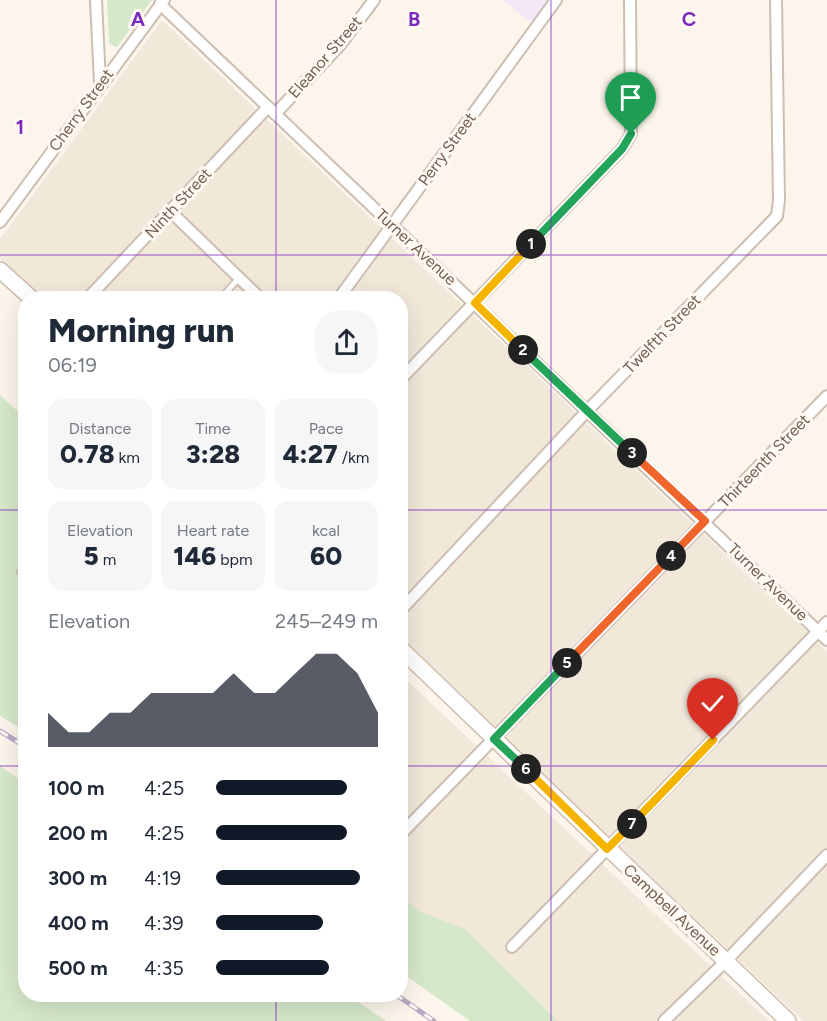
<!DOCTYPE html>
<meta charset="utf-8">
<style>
body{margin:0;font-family:Figtree,sans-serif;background:#f6f6f7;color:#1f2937;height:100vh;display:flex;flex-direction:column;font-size:22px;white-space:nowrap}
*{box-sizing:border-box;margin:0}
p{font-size:20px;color:#747a83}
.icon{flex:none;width:33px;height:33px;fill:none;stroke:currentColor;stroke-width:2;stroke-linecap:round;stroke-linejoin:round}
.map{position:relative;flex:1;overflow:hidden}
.details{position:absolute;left:18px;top:291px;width:390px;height:711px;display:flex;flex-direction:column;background:#fff;border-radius:24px;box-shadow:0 6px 24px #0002}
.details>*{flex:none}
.pin{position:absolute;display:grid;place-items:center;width:51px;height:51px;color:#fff;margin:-62px -26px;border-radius:50% 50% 50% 0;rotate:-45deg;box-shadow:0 0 6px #0007}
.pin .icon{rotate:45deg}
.km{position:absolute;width:30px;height:30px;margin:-15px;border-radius:50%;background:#222;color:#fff;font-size:16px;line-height:30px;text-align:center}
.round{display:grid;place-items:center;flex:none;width:63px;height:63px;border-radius:24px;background:#f6f6f7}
.head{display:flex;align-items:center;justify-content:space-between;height:102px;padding:0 30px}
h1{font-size:33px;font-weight:800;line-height:45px}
.stats{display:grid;grid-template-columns:repeat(3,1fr);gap:9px;height:102px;padding:6px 30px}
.stats div{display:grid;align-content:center;border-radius:15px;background:#f6f6f7;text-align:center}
.stats b{font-size:26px;font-weight:800}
.stats small{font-size:16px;font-weight:400}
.stats p{font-size:16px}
.chart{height:168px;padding:12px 30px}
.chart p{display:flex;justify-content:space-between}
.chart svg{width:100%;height:108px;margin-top:6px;fill:#111827;opacity:.7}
ul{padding:0 30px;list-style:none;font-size:20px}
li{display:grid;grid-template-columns:96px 72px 1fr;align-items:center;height:45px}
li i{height:15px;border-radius:8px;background:#111827}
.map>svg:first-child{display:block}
.residential{fill:#f2e8da}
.education{fill:#f2e8f8}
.green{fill:#d6e8ca}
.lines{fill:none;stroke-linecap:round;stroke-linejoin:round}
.lane-casing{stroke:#cdbeb2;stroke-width:8}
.street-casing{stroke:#cdbeb2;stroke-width:14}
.secondary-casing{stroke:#cfbeaf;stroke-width:18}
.lane{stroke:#fff;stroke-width:5}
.street{stroke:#fff;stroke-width:10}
.secondary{stroke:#fff;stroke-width:15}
.rail-casing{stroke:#b9a9c5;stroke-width:5}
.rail{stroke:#fef9f2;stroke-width:3;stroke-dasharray:9;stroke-linecap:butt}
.split-1-casing{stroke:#fff;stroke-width:12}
.split-2-casing{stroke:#fff;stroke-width:12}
.split-3-casing{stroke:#fff;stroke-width:12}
.split-4-casing{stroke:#fff;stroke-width:12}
.split-5-casing{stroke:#fff;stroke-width:12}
.split-6-casing{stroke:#fff;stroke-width:12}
.split-7-casing{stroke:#fff;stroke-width:12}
.split-8-casing{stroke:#fff;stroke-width:12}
.split-1{stroke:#22a559;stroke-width:8}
.split-2{stroke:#f5b400;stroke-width:8}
.split-3{stroke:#22a559;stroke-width:8}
.split-4{stroke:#f0652b;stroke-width:8}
.split-5{stroke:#f0652b;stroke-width:8}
.split-6{stroke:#22a559;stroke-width:8}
.split-7{stroke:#f5b400;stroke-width:8}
.split-8{stroke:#f5b400;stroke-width:8}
.grid{fill:none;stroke:#7b2cbf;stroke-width:1.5;stroke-opacity:0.55}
.labels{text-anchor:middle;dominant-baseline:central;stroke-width:6;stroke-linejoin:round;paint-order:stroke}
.street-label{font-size:16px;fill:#745e50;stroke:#fef9f2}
.grid-label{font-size:20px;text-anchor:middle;font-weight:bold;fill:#7b2cbf;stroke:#fef9f2;stroke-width:6;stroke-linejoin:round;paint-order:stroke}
</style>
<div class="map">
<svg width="827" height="1021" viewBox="0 0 827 1021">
<rect width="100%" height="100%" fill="#fbf5eb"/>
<!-- residential -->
<g class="residential">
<path d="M162 20 827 651V1021H803L401 639 400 298H42L0 259V239Z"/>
<path d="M400 674 769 1021H558L465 929 421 912 401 897Z"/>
</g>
<!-- education -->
<path class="education" d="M502 0H549L532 23Z"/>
<!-- green -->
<g class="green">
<path d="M107 0H152L117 47 109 44Z"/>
<path d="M0 395 25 418V731L0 716Z"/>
<path d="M0 766 25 783 26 994 348 995 386 1021H0Z"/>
<path d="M401 897 421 912 465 929 558 1021H470L401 972Z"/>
</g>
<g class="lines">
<!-- lane casing -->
<g class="lane-casing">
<g id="lane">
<path d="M221 298 239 278"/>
<path d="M20 572 26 567"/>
</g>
</g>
<!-- street casing -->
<g class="street-casing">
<g id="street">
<path d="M96 0 100 83"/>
<path d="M160 4 827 640"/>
<path d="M275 114 340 45 374 0"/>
<path d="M170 211 260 298"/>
<path d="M0 222 164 0"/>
<path d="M88 298 268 107"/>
<path d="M339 298 556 0"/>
<path d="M400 380 622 149 631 134 630 0"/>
<path d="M400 611 587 411 777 216 779 200 776 0"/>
<path d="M400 835 827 396"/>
<path d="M512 947 827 622"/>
<path d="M664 1021 726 961 827 855"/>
</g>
</g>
<!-- secondary casing -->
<g class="secondary-casing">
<g id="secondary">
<path d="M0 270 31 298"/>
<path d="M400 648 788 1021"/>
</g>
</g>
<!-- lane -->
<use href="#lane" class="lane"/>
<!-- street -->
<use href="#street" class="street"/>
<!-- secondary -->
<use href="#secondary" class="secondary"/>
<!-- rail casing -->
<g class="rail-casing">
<g id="rail">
<path d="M0 731 26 747"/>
<path d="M395 994 434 1021"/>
</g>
</g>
<!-- rail -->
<use href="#rail" class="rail"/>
</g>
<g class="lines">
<!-- split-1 casing -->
<g class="split-1-casing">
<path id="split-1" d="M531 244 622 149 631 134"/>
</g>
<!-- split-2 casing -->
<g class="split-2-casing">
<path id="split-2" d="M523 350 475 303 531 244"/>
</g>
<!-- split-3 casing -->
<g class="split-3-casing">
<path id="split-3" d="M523 350 632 453"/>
</g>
<!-- split-4 casing -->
<g class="split-4-casing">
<path id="split-4" d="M632 453 705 521 671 556"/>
</g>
<!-- split-5 casing -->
<g class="split-5-casing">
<path id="split-5" d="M567 663 671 556"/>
</g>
<!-- split-6 casing -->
<g class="split-6-casing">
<path id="split-6" d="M526 769 494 739 567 663"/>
</g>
<!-- split-7 casing -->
<g class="split-7-casing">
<path id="split-7" d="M526 769 607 849 632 824"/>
</g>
<!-- split-8 casing -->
<g class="split-8-casing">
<path id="split-8" d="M632 824 713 740"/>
</g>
<!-- split-1 -->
<use href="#split-1" class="split-1"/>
<!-- split-2 -->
<use href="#split-2" class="split-2"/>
<!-- split-3 -->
<use href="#split-3" class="split-3"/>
<!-- split-4 -->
<use href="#split-4" class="split-4"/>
<!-- split-5 -->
<use href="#split-5" class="split-5"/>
<!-- split-6 -->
<use href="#split-6" class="split-6"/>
<!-- split-7 -->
<use href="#split-7" class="split-7"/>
<!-- split-8 -->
<use href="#split-8" class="split-8"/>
</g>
<!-- grid -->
<path class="grid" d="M276 0V298M551 0V1021M0 255H827M0 510H26M400 510H827M0 766H26M400 766H827M276 994V1021"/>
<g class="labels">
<!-- street labels -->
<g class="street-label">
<text transform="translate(325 57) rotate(-49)">Eleanor Street</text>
<text transform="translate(81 110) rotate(-54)">Cherry Street</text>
<text transform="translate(447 149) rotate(-54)">Perry Street</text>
<text transform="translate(178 203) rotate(-47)">Ninth Street</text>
<text transform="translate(416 247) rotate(43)">Turner Avenue</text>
<text transform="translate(662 334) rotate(-46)">Twelfth Street</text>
<text transform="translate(764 461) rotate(-46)">Thirteenth Street</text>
<text transform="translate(768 582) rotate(44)">Turner Avenue</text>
<text transform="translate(672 910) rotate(43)">Campbell Avenue</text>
</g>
</g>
<g class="grid-label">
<text x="138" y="26">A</text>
<text x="414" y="26">B</text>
<text x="689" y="26">C</text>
<text x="20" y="134">1</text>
</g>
</svg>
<div class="pin" style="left:631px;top:134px;background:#1e9e55"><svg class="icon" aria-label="arrive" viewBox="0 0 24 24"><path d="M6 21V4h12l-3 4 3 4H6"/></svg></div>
<div class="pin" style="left:713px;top:740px;background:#d93025"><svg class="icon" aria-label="check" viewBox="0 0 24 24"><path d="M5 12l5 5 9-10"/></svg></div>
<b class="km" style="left:531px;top:244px">1</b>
<b class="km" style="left:523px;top:350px">2</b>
<b class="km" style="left:632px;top:453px">3</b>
<b class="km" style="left:671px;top:556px">4</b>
<b class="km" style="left:567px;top:663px">5</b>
<b class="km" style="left:526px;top:769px">6</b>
<b class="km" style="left:632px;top:824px">7</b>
<section class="details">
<div class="head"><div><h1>Morning run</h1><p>06:19</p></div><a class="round"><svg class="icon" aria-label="share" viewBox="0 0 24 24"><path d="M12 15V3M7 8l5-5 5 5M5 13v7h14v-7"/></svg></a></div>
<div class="stats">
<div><p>Distance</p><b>0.78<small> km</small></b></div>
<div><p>Time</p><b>3:28</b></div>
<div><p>Pace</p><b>4:27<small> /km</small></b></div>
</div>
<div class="stats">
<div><p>Elevation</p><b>5<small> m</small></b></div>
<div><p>Heart rate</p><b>146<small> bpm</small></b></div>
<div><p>kcal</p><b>60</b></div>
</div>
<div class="chart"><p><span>Elevation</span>245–249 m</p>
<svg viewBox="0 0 160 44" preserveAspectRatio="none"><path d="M0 44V30L10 38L20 38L30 30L40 30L50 22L60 22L70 22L80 22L90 14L100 22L110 22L120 14L130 6L140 6L150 14L160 30V44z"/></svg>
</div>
<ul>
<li><b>100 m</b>4:25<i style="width:81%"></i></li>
<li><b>200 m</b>4:25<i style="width:81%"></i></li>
<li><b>300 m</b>4:19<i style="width:89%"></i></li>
<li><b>400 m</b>4:39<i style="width:66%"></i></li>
<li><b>500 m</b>4:35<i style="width:70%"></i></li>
</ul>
</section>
</div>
